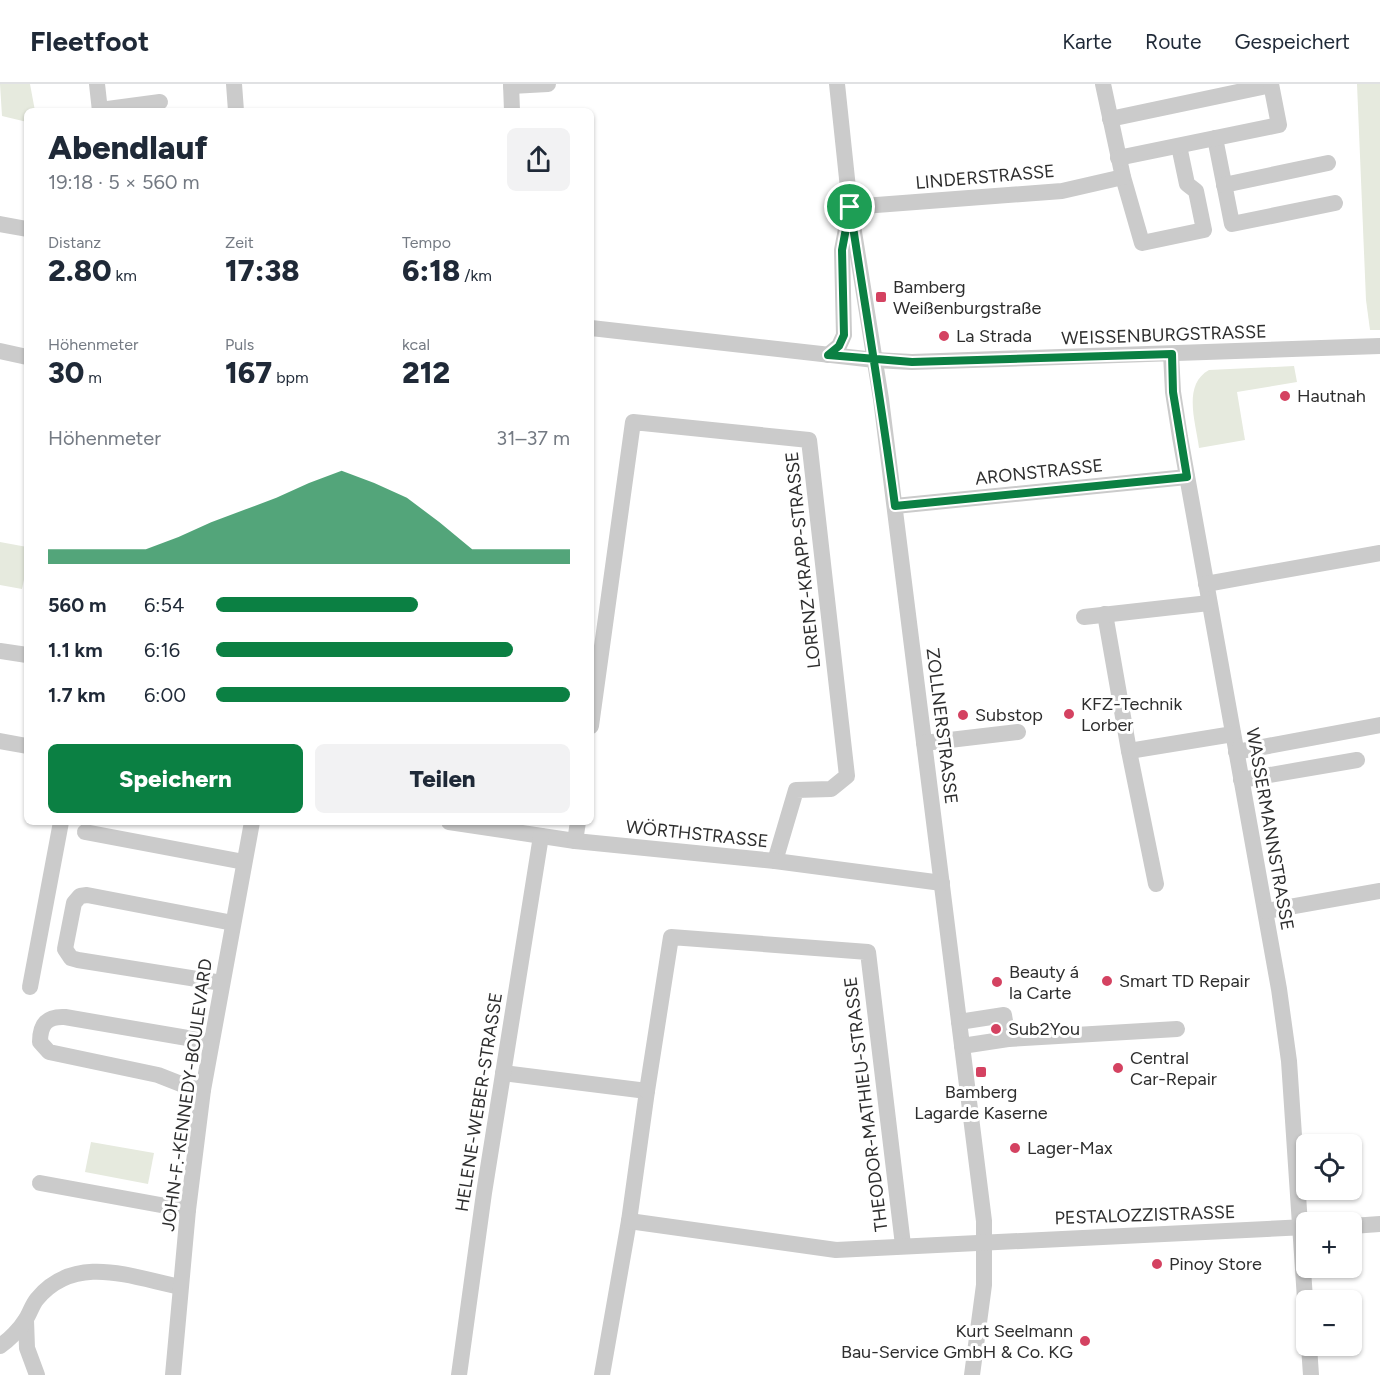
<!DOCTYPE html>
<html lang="de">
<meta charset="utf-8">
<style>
body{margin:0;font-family:Figtree,sans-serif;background:#f2f2f3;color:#1f2937;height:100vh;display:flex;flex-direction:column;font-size:22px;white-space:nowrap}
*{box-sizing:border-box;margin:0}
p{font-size:20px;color:#747a83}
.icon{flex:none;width:33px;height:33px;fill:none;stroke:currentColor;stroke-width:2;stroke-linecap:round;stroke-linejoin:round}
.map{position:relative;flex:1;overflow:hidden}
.side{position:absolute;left:24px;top:24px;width:570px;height:717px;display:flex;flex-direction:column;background:#fff;border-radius:9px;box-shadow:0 2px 4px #0004}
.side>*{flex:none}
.controls{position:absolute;left:1296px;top:1050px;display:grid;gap:12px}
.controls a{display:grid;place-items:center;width:66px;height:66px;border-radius:9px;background:#fff;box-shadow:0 2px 4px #0004;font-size:30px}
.pin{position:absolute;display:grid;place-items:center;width:51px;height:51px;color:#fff;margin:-26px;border:3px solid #fff;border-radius:50%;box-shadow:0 2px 6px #0007}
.round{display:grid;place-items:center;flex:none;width:63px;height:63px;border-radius:9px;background:#f2f2f3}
.head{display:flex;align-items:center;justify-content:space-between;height:102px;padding:0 24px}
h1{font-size:33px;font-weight:800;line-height:45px}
.figures{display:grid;grid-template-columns:repeat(3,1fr);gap:9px;height:102px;padding:6px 24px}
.figures div{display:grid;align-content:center}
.figures b{font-size:30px;font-weight:800}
.figures small{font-size:16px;font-weight:400}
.figures p{font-size:16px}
.chart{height:168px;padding:12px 24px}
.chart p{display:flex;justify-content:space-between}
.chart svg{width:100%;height:108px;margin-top:6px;fill:#0b8043;opacity:.7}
.action{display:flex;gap:12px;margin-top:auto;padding:12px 24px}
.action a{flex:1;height:69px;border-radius:9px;background:#0b8043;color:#fff;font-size:24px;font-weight:800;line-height:69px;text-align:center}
.action a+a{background:#f2f2f3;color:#1f2937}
ul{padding:0 24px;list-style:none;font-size:20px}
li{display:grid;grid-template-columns:96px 72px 1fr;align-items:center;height:45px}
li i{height:15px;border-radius:8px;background:#0b8043}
header{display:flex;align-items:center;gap:36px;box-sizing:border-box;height:84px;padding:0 30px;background:#fff;border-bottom:2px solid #e0e1e3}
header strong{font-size:28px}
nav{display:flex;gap:33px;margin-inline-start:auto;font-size:21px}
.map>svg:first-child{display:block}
.green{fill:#e6eade}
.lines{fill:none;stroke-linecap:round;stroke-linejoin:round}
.minor{stroke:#cbcbcb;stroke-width:16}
.route-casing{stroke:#fff;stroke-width:12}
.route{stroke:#0b8043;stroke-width:8}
.poi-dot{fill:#d44261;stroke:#fff;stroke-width:2}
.labels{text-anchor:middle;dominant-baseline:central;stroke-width:6;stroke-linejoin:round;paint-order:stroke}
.street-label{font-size:18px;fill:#2e2e2e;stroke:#fff}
.poi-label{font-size:18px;fill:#2e2e2e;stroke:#fff;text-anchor:start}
</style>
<header>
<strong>Fleetfoot</strong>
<nav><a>Karte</a><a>Route</a><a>Gespeichert</a></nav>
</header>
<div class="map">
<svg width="1380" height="1291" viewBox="0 0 1380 1291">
<rect width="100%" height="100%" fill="#fff"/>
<!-- green -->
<g class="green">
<path d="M0 0H30L35 27H27V38L2 32Z"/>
<path d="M1357 0H1380V246H1370L1366 216Z"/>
<path d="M1294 282 1297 298 1237 308 1245 356 1199 364C1196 339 1182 301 1209 286Z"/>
<path d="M0 458 27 463V481L22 505 0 501Z"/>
<path d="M91 1058 154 1069 148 1100 85 1088Z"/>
</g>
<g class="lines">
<!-- minor -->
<g class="minor">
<path d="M97 0 100 27"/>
<path d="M234 0 236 27"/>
<path d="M511 0 512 27"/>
<path d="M837 0 850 123 881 315 984 1137V1201L972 1291"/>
<path d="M1103 0 1123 93 1142 159 1204 146 1196 107 1187 100 1179 62"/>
<path d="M511 2 548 0"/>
<path d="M100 26 160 18"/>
<path d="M1110 35 1271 1"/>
<path d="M1215 54 1232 140 1335 119"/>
<path d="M1118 74 1279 41 1271 0"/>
<path d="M1224 101 1328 79"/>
<path d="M850 123 1062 107 1123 93"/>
<path d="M0 140 27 145"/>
<path d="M591 244 875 276 912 278 1380 262"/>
<path d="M0 267 27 273"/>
<path d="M1171 270 1173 308 1180 353 1279 905 1289 977 1306 1230"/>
<path d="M828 271 839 262 844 251 842 166 848 135"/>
<path d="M895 422 1187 393"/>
<path d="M1206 500 1380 469"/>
<path d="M1105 530 1129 667 1156 800"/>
<path d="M1084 533 1209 519"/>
<path d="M0 567 27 571"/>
<path d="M591 642 633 338 809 356 847 692 831 705 796 706 775 777"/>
<path d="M0 657 27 662"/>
<path d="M924 659 1018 648"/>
<path d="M1129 667 1233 650"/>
<path d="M1236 668 1380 641"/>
<path d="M1241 696 1357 676"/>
<path d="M449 738 575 757 775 777 942 799"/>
<path d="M85 748 244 778"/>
<path d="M575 757 578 738"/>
<path d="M1266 827 1380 807"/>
<path d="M222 899 78 876 71 874 65 865 74 819 80 812 87 811 233 839"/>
<path d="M30 903 61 738"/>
<path d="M959 938 1004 931 1008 955 962 962"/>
<path d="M1008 955 1177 945"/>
<path d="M503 989 647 1007 629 1137 602 1291"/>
<path d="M203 1006 186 1002 158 991 49 968 40 958C40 940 47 932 65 933L211 958"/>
<path d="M647 1007 671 853 868 868 903 1161"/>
<path d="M40 1099 188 1126"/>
<path d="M629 1137 836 1166 1306 1143"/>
<path d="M1352 1142 1380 1140"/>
<path d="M26 1236 27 1264 37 1291"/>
<path d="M0 1262C9 1256 20 1245 26 1235 30 1229 32 1221 37 1215 75 1169 131 1193 180 1203"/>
<path d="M1309 1262 1311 1291"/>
<path d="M173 1291 188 1126 203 1006 252 738"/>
<path d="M459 1291 484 1109 541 752"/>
</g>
</g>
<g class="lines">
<!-- route casing -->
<g class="route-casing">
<path id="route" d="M850 123C865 223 882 322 895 422L1187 393 1173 308 1172 270 912 278 828 271 839 262 844 251 842 166 850 123"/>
</g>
<!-- route -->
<use href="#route" class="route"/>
</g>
<!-- markers -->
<g class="poi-dot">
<rect x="875" y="207" width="12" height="12" rx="3"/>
<circle cx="944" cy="252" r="6"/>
<circle cx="1285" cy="312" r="6"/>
<circle cx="1069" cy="630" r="6"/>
<circle cx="963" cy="631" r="6"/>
<circle cx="1107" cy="897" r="6"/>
<circle cx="997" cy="898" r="6"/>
<circle cx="996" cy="945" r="6"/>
<circle cx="1118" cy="984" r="6"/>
<rect x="975" y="982" width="12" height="12" rx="3"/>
<circle cx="1015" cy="1064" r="6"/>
<circle cx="1157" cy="1180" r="6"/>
<circle cx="1085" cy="1257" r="6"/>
</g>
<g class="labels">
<!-- street labels -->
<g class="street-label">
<text transform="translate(985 93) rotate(-5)">LINDERSTRASSE</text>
<text transform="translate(1164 251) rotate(-2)">WEISSENBURGSTRASSE</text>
<text transform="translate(1039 388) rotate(-6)">ARONSTRASSE</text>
<text transform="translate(803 476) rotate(-96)">LORENZ-KRAPP-STRASSE</text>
<text transform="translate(942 642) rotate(83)">ZOLLNERSTRASSE</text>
<text transform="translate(1270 745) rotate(80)">WASSERMANNSTRASSE</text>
<text transform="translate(697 750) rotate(6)">WÖRTHSTRASSE</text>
<text transform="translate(187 1011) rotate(-82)">JOHN-F.-KENNEDY-BOULEVARD</text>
<text transform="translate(479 1018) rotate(-81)">HELENE-WEBER-STRASSE</text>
<text transform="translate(866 1020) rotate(-97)">THEODOR-MATHIEU-STRASSE</text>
<text transform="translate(1145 1131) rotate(-2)">PESTALOZZISTRASSE</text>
</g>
<!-- poi labels -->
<g class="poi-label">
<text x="893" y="203">Bamberg<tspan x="893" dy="21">Weißenburgstraße</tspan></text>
<text x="956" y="252">La Strada</text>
<text x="1297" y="312">Hautnah</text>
<text x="1081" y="620">KFZ-Technik<tspan x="1081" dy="21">Lorber</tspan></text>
<text x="975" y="631">Substop</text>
<text x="1009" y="888">Beauty á<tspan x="1009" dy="21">la Carte</tspan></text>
<text x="1119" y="897">Smart TD Repair</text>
<text x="1008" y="945">Sub2You</text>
<text x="1130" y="974">Central<tspan x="1130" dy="21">Car-Repair</tspan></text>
<text x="981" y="1008" text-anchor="middle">Bamberg<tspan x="981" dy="21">Lagarde Kaserne</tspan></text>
<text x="1027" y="1064">Lager-Max</text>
<text x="1169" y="1180">Pinoy Store</text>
<text x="1073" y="1247" text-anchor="end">Kurt Seelmann<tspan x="1073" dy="21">Bau-Service GmbH &amp; Co. KG</tspan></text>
</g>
</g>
</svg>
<div class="controls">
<a><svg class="icon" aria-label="locate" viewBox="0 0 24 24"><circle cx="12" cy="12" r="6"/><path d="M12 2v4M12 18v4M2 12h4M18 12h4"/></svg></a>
<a>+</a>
<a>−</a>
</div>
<div class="pin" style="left:850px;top:123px;background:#1e9e55"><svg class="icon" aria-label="arrive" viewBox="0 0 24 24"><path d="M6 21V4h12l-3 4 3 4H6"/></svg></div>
<section class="side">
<div class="head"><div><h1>Abendlauf</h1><p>19:18 · 5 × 560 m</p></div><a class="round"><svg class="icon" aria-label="share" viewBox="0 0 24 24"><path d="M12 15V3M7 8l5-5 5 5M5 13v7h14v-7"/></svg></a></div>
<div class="figures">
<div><p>Distanz</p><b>2.80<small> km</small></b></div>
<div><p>Zeit</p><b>17:38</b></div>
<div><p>Tempo</p><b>6:18<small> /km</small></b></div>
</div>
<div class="figures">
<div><p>Höhenmeter</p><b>30<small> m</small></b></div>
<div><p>Puls</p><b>167<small> bpm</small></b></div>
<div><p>kcal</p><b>212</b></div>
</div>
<div class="chart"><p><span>Höhenmeter</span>31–37 m</p>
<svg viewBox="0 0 160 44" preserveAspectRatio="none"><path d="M0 44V38L10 38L20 38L30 38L40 33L50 27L60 22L70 17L80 11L90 6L100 11L110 17L120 27L130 38L140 38L150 38L160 38V44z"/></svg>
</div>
<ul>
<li><b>560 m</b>6:54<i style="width:57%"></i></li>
<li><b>1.1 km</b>6:16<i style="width:84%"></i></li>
<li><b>1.7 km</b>6:00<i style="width:100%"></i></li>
</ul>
<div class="action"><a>Speichern</a><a>Teilen</a></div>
</section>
</div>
